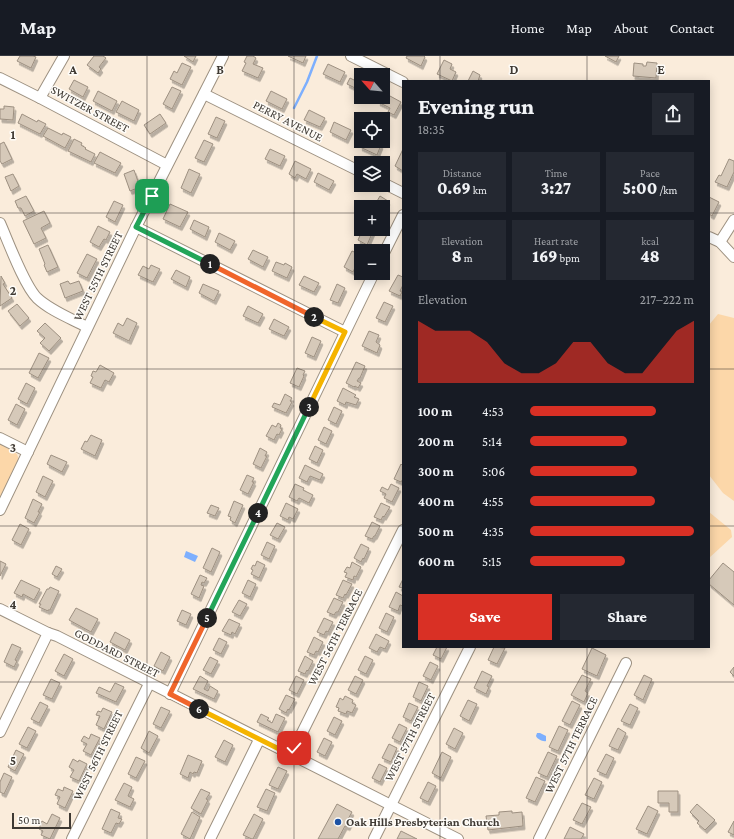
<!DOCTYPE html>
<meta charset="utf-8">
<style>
body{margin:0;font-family:"Crimson Pro",serif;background:#242831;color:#f1f3f6;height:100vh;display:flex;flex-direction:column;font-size:15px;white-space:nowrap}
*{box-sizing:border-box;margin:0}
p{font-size:13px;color:#9ea1a6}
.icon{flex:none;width:22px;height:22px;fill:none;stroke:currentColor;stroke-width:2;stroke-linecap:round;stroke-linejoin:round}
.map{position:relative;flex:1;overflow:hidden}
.side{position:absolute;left:402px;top:24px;width:308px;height:568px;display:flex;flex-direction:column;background:#171b24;border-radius:0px;box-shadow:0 2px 10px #0003}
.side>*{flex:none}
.needle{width:26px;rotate:297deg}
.tools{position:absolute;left:354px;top:12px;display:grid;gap:8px}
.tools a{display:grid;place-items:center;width:36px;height:36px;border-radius:0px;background:#171b24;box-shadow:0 2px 10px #0003;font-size:20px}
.scale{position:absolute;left:12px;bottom:10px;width:59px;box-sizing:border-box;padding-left:4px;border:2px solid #3e3933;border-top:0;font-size:11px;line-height:14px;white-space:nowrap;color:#3e3933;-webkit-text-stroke:3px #fefcf8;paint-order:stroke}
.pin{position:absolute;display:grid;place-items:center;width:34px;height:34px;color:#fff;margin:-17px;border-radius:8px;box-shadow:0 2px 6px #0006}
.km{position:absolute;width:20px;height:20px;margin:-10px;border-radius:50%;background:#222;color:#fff;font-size:11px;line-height:20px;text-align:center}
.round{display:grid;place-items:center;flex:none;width:42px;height:42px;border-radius:0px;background:#242831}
.overview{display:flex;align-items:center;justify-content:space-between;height:68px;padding:0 16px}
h1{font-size:22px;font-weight:800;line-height:30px}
.stats{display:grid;grid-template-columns:repeat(3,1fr);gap:6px;height:68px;padding:4px 16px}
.stats div{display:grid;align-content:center;border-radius:0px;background:#242831;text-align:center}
.stats b{font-size:17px;font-weight:800}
.stats small{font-size:11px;font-weight:400}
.stats p{font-size:11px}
.chart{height:112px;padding:8px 16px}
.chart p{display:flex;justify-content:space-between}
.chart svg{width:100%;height:72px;margin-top:4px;fill:#d93025;opacity:.7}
.action{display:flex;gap:8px;margin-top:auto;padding:8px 16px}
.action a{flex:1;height:46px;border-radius:0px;background:#d93025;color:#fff;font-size:16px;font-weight:800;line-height:46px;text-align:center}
.action a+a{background:#242831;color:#f1f3f6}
ul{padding:0 16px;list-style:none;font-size:13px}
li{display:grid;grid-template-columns:64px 48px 1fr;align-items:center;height:30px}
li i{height:10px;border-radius:5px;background:#d93025}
header{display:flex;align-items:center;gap:24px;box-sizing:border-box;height:56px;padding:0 20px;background:#171b24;border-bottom:1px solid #363941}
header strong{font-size:19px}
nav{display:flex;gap:22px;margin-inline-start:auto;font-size:14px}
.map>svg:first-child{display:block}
.green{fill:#fcd7a9}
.water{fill:#7daffe}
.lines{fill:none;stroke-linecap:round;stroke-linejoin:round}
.stream{stroke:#7daffe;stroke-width:2.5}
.building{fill:#d6c9b9;stroke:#9d9081;filter:url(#shadow)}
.minor-casing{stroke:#9d9181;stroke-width:12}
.minor{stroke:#fff;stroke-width:10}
.split-1-casing{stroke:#fff;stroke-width:8}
.split-2-casing{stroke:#fff;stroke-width:8}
.split-3-casing{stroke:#fff;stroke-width:8}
.split-4-casing{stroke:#fff;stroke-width:8}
.split-5-casing{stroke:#fff;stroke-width:8}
.split-6-casing{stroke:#fff;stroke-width:8}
.split-7-casing{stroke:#fff;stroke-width:8}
.split-1{stroke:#22a559;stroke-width:5}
.split-2{stroke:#f0652b;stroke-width:5}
.split-3{stroke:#f5b400;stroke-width:5}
.split-4{stroke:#22a559;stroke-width:5}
.split-5{stroke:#22a559;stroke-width:5}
.split-6{stroke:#f0652b;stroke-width:5}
.split-7{stroke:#f5b400;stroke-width:5}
.grid{fill:none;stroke:#3e3933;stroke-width:1;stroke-opacity:0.55}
.poi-dot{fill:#1d52a4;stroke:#fefcf8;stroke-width:1.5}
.labels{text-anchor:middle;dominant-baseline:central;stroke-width:3;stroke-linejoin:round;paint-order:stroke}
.street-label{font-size:12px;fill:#3e3933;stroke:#fefcf8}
.poi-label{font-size:12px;font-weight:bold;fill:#3e3933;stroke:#fefcf8;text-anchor:start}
.grid-label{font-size:13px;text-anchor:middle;font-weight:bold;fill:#3e3933;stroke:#fefcf8;stroke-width:3;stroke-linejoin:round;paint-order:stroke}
</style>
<header>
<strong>Map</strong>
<nav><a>Home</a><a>Map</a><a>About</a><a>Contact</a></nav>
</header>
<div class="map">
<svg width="734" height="783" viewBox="0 0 734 783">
<defs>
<filter id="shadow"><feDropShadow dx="2" dy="3.5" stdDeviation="0" flood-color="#0004"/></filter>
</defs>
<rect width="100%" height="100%" fill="#faecdb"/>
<!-- green -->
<g class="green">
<path d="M718 258 734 262V445L723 437 709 419V269Z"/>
<path d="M0 388 17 398 19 404 0 443Z"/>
<path d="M709 456 731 474 732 481 709 502Z"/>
</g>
<!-- water -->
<g class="water">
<path d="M186 495 198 500 195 506 184 501Z"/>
<path d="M537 677H540L546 680V685C543 686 537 683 536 680Z"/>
</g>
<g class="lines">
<!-- stream -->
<path class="stream" d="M294 52 307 26 317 0"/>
</g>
<!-- building -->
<g class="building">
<path d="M20 0H33L36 1 31 12 17 5Z"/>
<path d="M94 0H103L106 2 99 11 101 13 98 17 87 9Z"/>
<path d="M184 0H196L193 6Z"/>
<path d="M247 0H253L256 2 253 8 263 12 258 22 242 15 246 7 244 6Z"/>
<path d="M288 0H306L303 7Z"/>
<path d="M407 0H424L425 1 421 10 406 2Z"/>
<path d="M605 0H619L616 6Z"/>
<path d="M444 4 452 8 450 13 456 16 452 25 437 18Z"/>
<path d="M647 6 657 7 656 22 633 20 634 7 643 8V10H646Z"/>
<path d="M182 7 191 11 182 29 170 23 174 15 177 17Z"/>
<path d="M328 8 345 16 340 26 323 18Z"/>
<path d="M473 15 480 19 478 25H468Z"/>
<path d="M350 22 356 25 357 23 361 25V35L347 28Z"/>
<path d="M74 24 88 31 83 41 69 33Z"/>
<path d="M172 31 181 35 172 53 163 48Z"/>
<path d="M98 35 117 45 112 55 93 45Z"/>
<path d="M271 35 287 43 282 53 266 45Z"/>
<path d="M390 40 401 46 394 59 388 56 390 52 378 46 380 41H383L388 43Z"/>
<path d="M122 45 139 54 134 65 116 56Z"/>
<path d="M4 50 14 51 13 64 0 63V53H4Z"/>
<path d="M309 54 325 62 320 71 304 64Z"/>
<path d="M22 58 37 66 38 64 46 68 40 78 18 67Z"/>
<path d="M160 58 166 67 150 78 144 69Z"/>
<path d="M216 61 225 65 217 82 208 78Z"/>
<path d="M334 66 351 74 346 84 330 76Z"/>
<path d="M48 72 62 79 63 77 71 81 65 92 43 80Z"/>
<path d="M74 83 82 87 81 89 86 92 85 93 95 98 91 106 68 95Z"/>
<path d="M204 84 213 88 204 106 195 102Z"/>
<path d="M363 85H372L381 89 377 99 360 91Z"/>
<path d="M4 86 12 103 2 108 0 105V88Z"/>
<path d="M270 93 285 100 280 110 265 103Z"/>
<path d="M403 93V115L395 110Z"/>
<path d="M100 96 121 107 115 117 94 107Z"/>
<path d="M729 103 734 105V116L727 131 715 126 719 119 721 120Z"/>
<path d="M295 105 311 113 306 123 297 118 295 122 289 118Z"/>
<path d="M189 113 200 118 191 137 181 132Z"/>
<path d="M134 114 140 131 130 135 124 118Z"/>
<path d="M318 117 334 125 329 134 314 126Z"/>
<path d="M13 118 19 130 11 135 5 121Z"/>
<path d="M26 140 34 155 25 160 21 152H18L15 145Z"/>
<path d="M380 140 388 145 383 155V151H369L372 145 376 147Z"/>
<path d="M709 141 719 146 712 160 709 158Z"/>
<path d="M114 145 123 149 115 166 106 161Z"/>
<path d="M170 148 188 156 180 171 163 163Z"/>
<path d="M44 155 50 167 41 172 46 182 34 188 23 165Z"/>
<path d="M194 164 209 171 205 181 190 173Z"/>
<path d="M98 170 110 176 106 184 104 183 99 191 90 186Z"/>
<path d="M363 173H374L367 189 358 184Z"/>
<path d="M219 177 235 185 230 194 215 186Z"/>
<path d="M48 189 58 211 47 216 44 209 45 208 39 193Z"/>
<path d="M253 194 268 201 263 211 248 203Z"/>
<path d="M352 195 361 199 353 216 344 211Z"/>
<path d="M87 198 97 203 87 222 77 217Z"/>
<path d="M276 206 284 209 285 207 292 211 287 222 272 215Z"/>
<path d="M151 209 160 213 153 226 138 219 143 210 149 213Z"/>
<path d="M176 214 190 221 186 231 171 223Z"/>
<path d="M398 219 403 221V229L400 235 402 236 400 240 389 235Z"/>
<path d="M1 220 5 227 3 228 12 242 0 250Z"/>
<path d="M304 220 319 227 314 236 299 229Z"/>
<path d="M68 225 70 228 79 225 83 235 65 242 60 228Z"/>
<path d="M203 228 219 235 214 245 199 237Z"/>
<path d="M337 228 345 232 338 247 330 244Z"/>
<path d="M384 246 393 250 385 266 376 262Z"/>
<path d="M17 248 29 262 20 270 8 255Z"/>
<path d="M248 250 263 258 258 267 243 260Z"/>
<path d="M127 262 137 267 129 285 113 277 118 267 123 270Z"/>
<path d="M274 263 289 271 284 280 269 273Z"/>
<path d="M45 267 61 282 49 295 40 287 45 282 37 275Z"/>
<path d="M369 275 379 279 376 286 380 289 377 297 362 290Z"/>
<path d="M312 281 321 285 314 301 305 297Z"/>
<path d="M39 297 49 302 38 322 29 317Z"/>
<path d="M356 306 365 310 360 322H359L357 325 361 327 358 332 355 330 354 331 346 327Z"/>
<path d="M100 309 114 317 109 326 105 324 101 332 90 327 93 321 91 320 93 315 96 316Z"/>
<path d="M297 312 305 315 303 319 304 320 299 331 290 327Z"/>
<path d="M26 327 35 332 27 348 18 343Z"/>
<path d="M343 332 356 339 354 341 359 343 356 349 346 346 345 349 337 345Z"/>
<path d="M285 338 292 342 290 345 292 346 286 357 272 351 274 347 280 349Z"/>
<path d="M16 348 25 353 17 369 8 364Z"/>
<path d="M334 351 342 355 336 368 328 364Z"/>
<path d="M278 367 281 369 280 372 282 373 279 379 277 378 274 384 266 380 272 369 276 371Z"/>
<path d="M324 371 332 375 326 388 318 384Z"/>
<path d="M91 379 102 384 95 400 81 393 85 385 87 386Z"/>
<path d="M315 390 323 394 317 407 309 403Z"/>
<path d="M260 392 267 396 265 400H267L261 412 253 408Z"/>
<path d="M51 399 67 406 62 416 47 408Z"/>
<path d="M401 408 403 410V423L401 426 394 423Z"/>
<path d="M305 409 323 418 320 424 310 420 307 426 299 422Z"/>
<path d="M247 419 254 422 252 426H254L248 438 240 434Z"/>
<path d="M43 420 53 425 45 441 36 436Z"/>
<path d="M295 428 304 432 303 434 313 439 309 447 299 442 297 445 289 441Z"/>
<path d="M391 428 399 432 392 446 384 442 386 438 380 435 382 431 388 434Z"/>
<path d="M33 443 42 448 38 456H40L34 467 25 462Z"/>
<path d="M234 445 243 449 235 467 230 464 231 461 228 460Z"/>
<path d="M286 447 298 453 293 463 289 461 288 464 280 460Z"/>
<path d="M381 447 390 451 384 461 383 460 381 464 374 461Z"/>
<path d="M211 449 219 452 215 460 207 457Z"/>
<path d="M372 466 380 470 375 480H374L372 483 365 480Z"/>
<path d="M277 467 285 471 278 483 270 479Z"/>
<path d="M20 468 29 473 21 489 12 484Z"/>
<path d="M267 486 275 490 269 503 261 499Z"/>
<path d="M361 488 369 492 364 503 363 502 361 506 354 502Z"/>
<path d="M212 492 220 496 211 516 203 512Z"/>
<path d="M0 505 6 508 0 520Z"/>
<path d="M257 505 265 509 259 522 251 518 253 514 251 513 253 509 255 510Z"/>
<path d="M352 506 361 511 356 521 354 520 353 524 345 521 347 517 344 516 347 511 350 512Z"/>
<path d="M723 507 734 516V549L709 528V524Z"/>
<path d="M56 510 62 513 57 521 52 518Z"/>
<path d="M200 519 207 522 204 527 202 526 201 529 204 530 199 542 191 538Z"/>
<path d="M403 523V532L399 531Z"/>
<path d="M21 524 40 533 34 544 23 538 22 541 14 537Z"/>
<path d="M248 524 256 528 250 541 242 537Z"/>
<path d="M343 524 352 528 346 539 345 538 343 542 336 539Z"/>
<path d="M50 531 59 535 50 554H48V555L39 551 41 548H39L47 533H49Z"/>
<path d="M396 536 403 540V550L400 549 398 555 389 551Z"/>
<path d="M334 542 343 546 338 556H336L334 559 327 556Z"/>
<path d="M239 544 247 548 240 560 232 556Z"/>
<path d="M76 552 98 563 91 576 69 564Z"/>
<path d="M182 554 191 558 186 569 177 565Z"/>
<path d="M386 557 394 561 387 576 379 572Z"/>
<path d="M324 562 333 566 328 576 326 575 324 579 317 576Z"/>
<path d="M229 563 240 568 235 578 232 576 231 579 222 575Z"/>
<path d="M115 576 130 584 125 594 110 586Z"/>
<path d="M376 578 389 585 385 593 380 591 377 596 369 592Z"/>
<path d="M314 581 323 586 318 596 316 595 314 599 307 596Z"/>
<path d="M219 582 227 586 221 598 213 594Z"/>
<path d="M12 588 21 592 15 604 17 605 14 611 4 606Z"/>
<path d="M437 591H447L441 603 433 599Z"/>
<path d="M494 591 505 592 497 608 488 604Z"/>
<path d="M592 592 606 599 597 620 582 613Z"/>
<path d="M161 596 170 601 163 615 154 610Z"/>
<path d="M64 598 73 603 64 620 55 615Z"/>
<path d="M305 600 313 605 308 615 307 614 305 618 298 615Z"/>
<path d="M365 600 373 604 366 618 358 614Z"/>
<path d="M210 601 218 605 211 618 203 614Z"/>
<path d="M430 606 438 610 431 624 423 620Z"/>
<path d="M734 611V620L730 616Z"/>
<path d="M482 615 492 620 487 630 489 631 486 638 474 632Z"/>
<path d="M582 619 591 623 585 635 588 637 584 646 571 639Z"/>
<path d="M644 619 652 623 643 644 634 639Z"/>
<path d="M200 620 208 625 204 633 208 635 210 630 218 635 214 643 193 633Z"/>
<path d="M296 620 304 624 297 638 289 634Z"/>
<path d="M355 620 363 624 356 638 348 634Z"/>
<path d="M51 623 60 627 52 643 43 639Z"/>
<path d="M419 626 428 630 421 645 413 641Z"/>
<path d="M115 627 124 631 116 646 96 637 99 631 110 636Z"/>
<path d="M286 639 295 643 289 654 288 653 286 657 279 653Z"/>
<path d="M345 640 353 644 352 647 356 649 352 657 347 655 346 658 338 655 339 652 336 651 340 642 343 644Z"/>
<path d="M468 644 477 648 469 665 460 660Z"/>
<path d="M572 645 580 649 570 669 562 665Z"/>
<path d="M40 646 48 650 39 667 31 663Z"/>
<path d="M409 647 418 651 411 665 403 661Z"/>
<path d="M630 648 638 652 630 669 621 665Z"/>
<path d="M161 651 170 655 161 672 153 668Z"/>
<path d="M103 652 112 656 104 673 96 669 100 660 96 659 98 655 101 656Z"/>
<path d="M261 658 269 662 267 664 272 667 276 658 285 662 278 676 257 666Z"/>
<path d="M334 661 342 665 335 679 327 675Z"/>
<path d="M399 668 407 672 400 686 392 682Z"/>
<path d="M559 670 568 674 558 695 549 691Z"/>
<path d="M28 671 36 675 27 692 19 688Z"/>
<path d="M454 672 463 677 455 693 446 688Z"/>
<path d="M618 672 626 677 618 694 609 690Z"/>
<path d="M149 675 158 680 149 697 141 692Z"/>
<path d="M91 678 100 682 91 699 83 695 87 688 81 685 84 680 89 683Z"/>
<path d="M324 682 332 686 325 700 317 696Z"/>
<path d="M224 684 233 689 225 706 215 701Z"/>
<path d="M389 688 397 692 391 706 382 702Z"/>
<path d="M16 694 24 698 15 715 8 711Z"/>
<path d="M442 696 451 701 441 722 432 717Z"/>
<path d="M548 696 557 700 547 721 538 717Z"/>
<path d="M606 698 614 702 606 719 597 715Z"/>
<path d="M188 699 202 705 197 717 194 716 193 718 190 716 188 722 180 718Z"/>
<path d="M136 701 145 705 136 722 128 718Z"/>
<path d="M73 703 78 706 79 704 87 708 79 725 70 721 74 714 69 711Z"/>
<path d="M379 708 387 712 380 726 372 722Z"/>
<path d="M278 711 287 715 278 733 269 729Z"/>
<path d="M4 717 12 721 4 738 0 736V726Z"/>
<path d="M536 721 545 725 535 746 526 742Z"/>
<path d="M594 722 602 726 594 743 585 739Z"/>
<path d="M428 726 436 730 428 746 420 742Z"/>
<path d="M124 727 132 731 128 740 134 743 130 751 115 744Z"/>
<path d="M64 731 73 735 65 752 57 748 60 741 55 739 58 733 63 735Z"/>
<path d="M201 733 210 737 206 743 208 744 201 758 191 752Z"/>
<path d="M266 733 275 737 267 755 257 751Z"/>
<path d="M658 735H678V756H669V747H658Z"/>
<path d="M582 747 591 751 582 768 573 764Z"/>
<path d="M337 748 352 756 347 765 350 767 348 771 345 770 338 783H318Z"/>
<path d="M697 748 715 764 705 774 697 767 699 765 690 756Z"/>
<path d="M648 750 658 755 647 778 636 773Z"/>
<path d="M111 753 120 757 118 762 122 763 119 768 116 767 111 777 102 773Z"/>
<path d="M512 755V757L522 756 523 770 488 774 486 760 499 759V756Z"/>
<path d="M192 756 200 761 190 783 181 778Z"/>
<path d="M52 758 60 762 50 783 41 779 43 775 39 773 42 765 47 768Z"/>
<path d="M254 758 263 763 253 783H252L243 779Z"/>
<path d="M734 765V779L728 776Z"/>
<path d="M570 771 584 778 581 783H564Z"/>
<path d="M401 775 417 783H397Z"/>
</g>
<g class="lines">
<!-- minor casing -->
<g class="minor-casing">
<g id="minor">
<path d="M351 0 403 26"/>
<path d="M0 22 40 42 167 109"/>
<path d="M204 38 361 116"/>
<path d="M40 42 64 0"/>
<path d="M383 127 403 137"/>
<path d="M0 167C8 185 24 229 37 242 51 255 70 262 87 271"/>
<path d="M136 171 345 276"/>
<path d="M709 181 720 186 734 201"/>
<path d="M720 186 734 164"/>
<path d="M383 199 403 159"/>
<path d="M0 382 28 396"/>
<path d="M0 454 136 171 223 0"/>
<path d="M0 553 48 577 57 580 458 783"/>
<path d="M170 638 374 217"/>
<path d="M0 676 48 577"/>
<path d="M291 699 403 474"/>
<path d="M72 783 149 628"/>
<path d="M210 783 259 684"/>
<path d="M374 783 470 591"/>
<path d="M539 783 626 607"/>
</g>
</g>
<!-- minor -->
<use href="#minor" class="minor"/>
</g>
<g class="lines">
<!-- split-1 casing -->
<g class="split-1-casing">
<path id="split-1" d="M152 140 136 171 210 208"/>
</g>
<!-- split-2 casing -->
<g class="split-2-casing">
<path id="split-2" d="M210 208 314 261"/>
</g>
<!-- split-3 casing -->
<g class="split-3-casing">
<path id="split-3" d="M309 351 345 276 314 261"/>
</g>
<!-- split-4 casing -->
<g class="split-4-casing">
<path id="split-4" d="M258 457 309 351"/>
</g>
<!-- split-5 casing -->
<g class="split-5-casing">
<path id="split-5" d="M207 562 258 457"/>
</g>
<!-- split-6 casing -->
<g class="split-6-casing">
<path id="split-6" d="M199 653 170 638 207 562"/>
</g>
<!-- split-7 casing -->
<g class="split-7-casing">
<path id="split-7" d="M199 653 291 699 294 692"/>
</g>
<!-- split-1 -->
<use href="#split-1" class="split-1"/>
<!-- split-2 -->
<use href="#split-2" class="split-2"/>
<!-- split-3 -->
<use href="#split-3" class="split-3"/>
<!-- split-4 -->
<use href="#split-4" class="split-4"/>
<!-- split-5 -->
<use href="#split-5" class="split-5"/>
<!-- split-6 -->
<use href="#split-6" class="split-6"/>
<!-- split-7 -->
<use href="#split-7" class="split-7"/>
</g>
<!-- grid -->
<path class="grid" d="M147 0V783M294 0V783M440 0V25M587 0V25M0 157H361M383 157H403M709 157H734M0 313H403M709 313H734M0 470H403M709 470H734M440 591V783M587 591V783M0 626H734"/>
<!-- markers -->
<circle class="poi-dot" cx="338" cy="766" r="4"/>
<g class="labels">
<!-- street labels -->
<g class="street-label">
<text transform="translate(90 53) rotate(28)">SWITZER STREET</text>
<text transform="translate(288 65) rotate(27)">PERRY AVENUE</text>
<text transform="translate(98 220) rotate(-64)">WEST 55TH STREET</text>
<text transform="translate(335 581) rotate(-63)">WEST 56TH TERRACE</text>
<text transform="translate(117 597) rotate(27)">GODDARD STREET</text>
<text transform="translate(410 681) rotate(-63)">WEST 57TH STREET</text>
<text transform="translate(571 689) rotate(-64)">WEST 57TH TERRACE</text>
<text transform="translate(98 699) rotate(-64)">WEST 56TH STREET</text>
</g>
<!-- poi labels -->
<g class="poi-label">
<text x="346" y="766">Oak Hills Presbyterian Church</text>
</g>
</g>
<g class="grid-label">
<text x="73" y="18">A</text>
<text x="220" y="18">B</text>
<text x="514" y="18">D</text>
<text x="661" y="18">E</text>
<text x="13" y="83">1</text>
<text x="13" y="239">2</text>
<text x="13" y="396">3</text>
<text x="13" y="553">4</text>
<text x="13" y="709">5</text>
</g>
</svg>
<div class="tools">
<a><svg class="needle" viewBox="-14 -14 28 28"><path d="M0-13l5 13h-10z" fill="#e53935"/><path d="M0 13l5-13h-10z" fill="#9ea1a6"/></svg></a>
<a><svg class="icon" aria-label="locate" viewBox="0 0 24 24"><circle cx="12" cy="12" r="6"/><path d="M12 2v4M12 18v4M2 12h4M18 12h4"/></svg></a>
<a><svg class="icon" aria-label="layers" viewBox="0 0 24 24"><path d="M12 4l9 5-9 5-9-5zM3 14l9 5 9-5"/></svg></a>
<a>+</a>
<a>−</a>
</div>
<div class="scale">50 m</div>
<div class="pin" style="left:152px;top:140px;background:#1e9e55"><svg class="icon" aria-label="arrive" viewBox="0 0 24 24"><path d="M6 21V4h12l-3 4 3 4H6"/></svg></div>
<div class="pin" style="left:294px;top:692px;background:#d93025"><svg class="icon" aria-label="check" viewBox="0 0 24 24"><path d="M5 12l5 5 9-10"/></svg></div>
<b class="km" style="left:210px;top:208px">1</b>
<b class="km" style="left:314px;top:261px">2</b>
<b class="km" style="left:309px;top:351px">3</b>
<b class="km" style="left:258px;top:457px">4</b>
<b class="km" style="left:207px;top:562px">5</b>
<b class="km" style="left:199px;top:653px">6</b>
<section class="side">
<div class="overview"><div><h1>Evening run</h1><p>18:35</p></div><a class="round"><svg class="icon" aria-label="share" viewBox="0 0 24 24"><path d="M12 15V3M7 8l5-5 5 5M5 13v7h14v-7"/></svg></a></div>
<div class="stats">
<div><p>Distance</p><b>0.69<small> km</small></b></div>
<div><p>Time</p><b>3:27</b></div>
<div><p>Pace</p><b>5:00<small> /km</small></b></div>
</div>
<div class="stats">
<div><p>Elevation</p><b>8<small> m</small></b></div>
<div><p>Heart rate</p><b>169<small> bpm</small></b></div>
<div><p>kcal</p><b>48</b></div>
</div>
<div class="chart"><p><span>Elevation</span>217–222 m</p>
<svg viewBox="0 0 160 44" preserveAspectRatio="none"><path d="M0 44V6L10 12L20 12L30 12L40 19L50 32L60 38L70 38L80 32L90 19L100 19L110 32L120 38L130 38L140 25L150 12L160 6V44z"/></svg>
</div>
<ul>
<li><b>100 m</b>4:53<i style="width:77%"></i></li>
<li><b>200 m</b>5:14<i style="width:59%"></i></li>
<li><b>300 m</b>5:06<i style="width:65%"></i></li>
<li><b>400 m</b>4:55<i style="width:76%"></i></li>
<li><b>500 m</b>4:35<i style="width:100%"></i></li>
<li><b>600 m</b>5:15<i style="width:58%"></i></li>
</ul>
<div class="action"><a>Save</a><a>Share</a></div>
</section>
</div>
